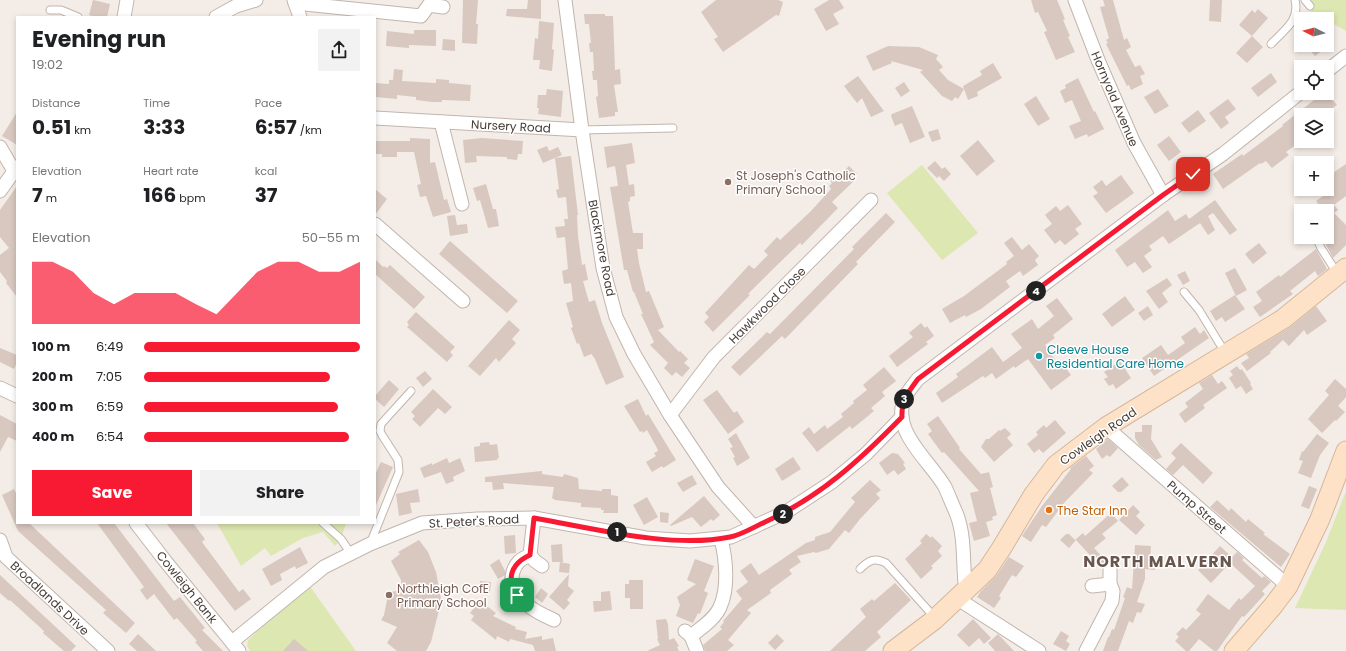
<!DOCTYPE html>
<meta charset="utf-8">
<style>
body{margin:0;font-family:Poppins,sans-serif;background:#f2f2f2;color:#202124;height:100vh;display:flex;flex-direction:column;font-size:15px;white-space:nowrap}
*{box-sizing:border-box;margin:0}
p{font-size:13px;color:#757577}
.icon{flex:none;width:22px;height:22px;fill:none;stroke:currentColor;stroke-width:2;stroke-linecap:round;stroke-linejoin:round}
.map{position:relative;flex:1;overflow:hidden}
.side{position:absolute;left:16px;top:16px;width:360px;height:508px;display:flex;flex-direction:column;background:#fff;border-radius:0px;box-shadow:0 2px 6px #0003}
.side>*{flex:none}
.needle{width:26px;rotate:276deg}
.tools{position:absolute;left:1294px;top:12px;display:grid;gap:8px}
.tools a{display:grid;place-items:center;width:40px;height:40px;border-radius:0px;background:#fff;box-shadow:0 2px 6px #0003;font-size:20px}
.pin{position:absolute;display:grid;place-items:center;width:34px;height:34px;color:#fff;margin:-17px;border-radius:8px;box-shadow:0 2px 6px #0006}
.km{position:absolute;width:20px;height:20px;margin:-10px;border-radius:50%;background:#222;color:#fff;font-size:11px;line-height:20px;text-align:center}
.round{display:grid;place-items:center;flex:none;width:42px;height:42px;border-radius:0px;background:#f2f2f2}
.head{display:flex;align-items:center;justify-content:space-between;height:68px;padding:0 16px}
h1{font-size:22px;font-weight:700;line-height:30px}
.metrics{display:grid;grid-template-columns:repeat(3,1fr);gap:6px;height:68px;padding:4px 16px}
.metrics div{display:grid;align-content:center}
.metrics b{font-size:20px;font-weight:700}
.metrics small{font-size:11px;font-weight:400}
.metrics p{font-size:11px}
.chart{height:112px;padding:8px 16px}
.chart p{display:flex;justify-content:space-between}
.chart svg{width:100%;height:72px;margin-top:4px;fill:#f81a33;opacity:.7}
.primary-button{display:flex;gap:8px;margin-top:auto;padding:8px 16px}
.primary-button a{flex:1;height:46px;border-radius:0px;background:#f81a33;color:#fff;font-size:16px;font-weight:700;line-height:46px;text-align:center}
.primary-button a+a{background:#f2f2f2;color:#202124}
ul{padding:0 16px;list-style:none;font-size:13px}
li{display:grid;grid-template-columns:64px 48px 1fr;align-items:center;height:30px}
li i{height:10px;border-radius:5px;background:#f81a33}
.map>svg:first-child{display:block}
.green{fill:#dde7b1}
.building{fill:#d8c8c0}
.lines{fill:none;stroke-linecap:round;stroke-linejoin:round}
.lane-casing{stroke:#c2b5ad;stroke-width:9}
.street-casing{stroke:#c2b5ad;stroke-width:15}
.secondary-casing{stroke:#d6b69a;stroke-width:21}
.lane{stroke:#fff;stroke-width:7}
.street{stroke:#fff;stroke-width:13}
.secondary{stroke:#fee2c7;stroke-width:19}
.route-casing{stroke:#fff;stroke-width:8}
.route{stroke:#f81a33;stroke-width:5}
.education-dot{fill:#8d6e63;stroke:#fff;stroke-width:1.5}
.culture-dot{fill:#0f9aa8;stroke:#fff;stroke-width:1.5}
.food-dot{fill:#e8710a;stroke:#fff;stroke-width:1.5}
.labels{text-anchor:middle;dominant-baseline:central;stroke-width:3;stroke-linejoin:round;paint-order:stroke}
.street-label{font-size:12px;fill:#473c36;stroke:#fff}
.education-label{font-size:12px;fill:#785e54;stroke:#fff;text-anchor:start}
.culture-label{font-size:12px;fill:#0d838f;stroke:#fff;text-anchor:start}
.food-label{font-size:12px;fill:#c56008;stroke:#fff;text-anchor:start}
.district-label{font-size:16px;font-weight:bold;letter-spacing:1px;fill:#69574e;stroke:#fff}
</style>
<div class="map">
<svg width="1346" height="651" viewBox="0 0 1346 651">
<rect width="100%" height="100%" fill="#f4ede7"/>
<!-- green -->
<g class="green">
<path d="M1310 0H1346V31L1307 9 1313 4Z"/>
<path d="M922 165 978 233 942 260 887 193Z"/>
<path d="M1346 491V610L1295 608 1326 542Z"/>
<path d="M217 523H346L341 539 335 546 323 532 303 538 271 556 265 548 241 566Z"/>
<path d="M309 585 356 651H250L247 646 248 640Z"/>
</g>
<!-- building -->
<g class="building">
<path d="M93 0 110 4 107 17H95L89 15Z"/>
<path d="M463 0H478L476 24H478L477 44 462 43Z"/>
<path d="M528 0H541V19L506 16 507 9H527Z"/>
<path d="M716 0H778L783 2 779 16 776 15 723 52 714 39 718 37 701 12Z"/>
<path d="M829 0H839L844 8 833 14 839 24 826 31 814 9Z"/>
<path d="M1031 0H1057L1065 19 1063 20 1070 36 1068 37 1075 52 1056 60 1044 32 1047 31 1038 12 1035 13Z"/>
<path d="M1103 0H1113L1124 40 1127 38 1131 47 1126 50 1135 67 1140 65 1145 74 1140 76 1143 84 1131 90 1129 85 1127 86 1106 44 1108 43 1106 40 1109 38 1100 7 1105 6Z"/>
<path d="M1210 0H1222L1221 22 1209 21Z"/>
<path d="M1258 9 1268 18 1252 36 1239 25 1252 10 1255 13Z"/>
<path d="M584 14H605V16H613L615 70 620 69 621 84 614 85 618 112H615V116L599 118 596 97 598 96 597 80H593L592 71H594L593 52H590L589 43H591L589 24H585Z"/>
<path d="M539 21 554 23 552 49 554 50 552 71 539 69 540 60H533L535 38 538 39Z"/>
<path d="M414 30H436V46L409 45V48L386 46 387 31 414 34Z"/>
<path d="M1252 36 1263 47 1247 63 1236 53Z"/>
<path d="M443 39 455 40V51L442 50Z"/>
<path d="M1305 45H1330L1315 56Z"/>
<path d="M888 46 919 47 938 55 936 59 943 67 939 70 948 80 964 89 958 99 955 97 952 101 942 96 920 72 923 70 891 61 892 63 873 71 866 56Z"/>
<path d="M993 63 1002 78 977 92 978 96 968 100 963 86 982 75 980 71Z"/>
<path d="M394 69 403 70 402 81 436 83V79L449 80V83L471 85 470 101 442 100V102H432L416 100V97L397 95V99L375 97V83L389 84V80H393Z"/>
<path d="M1271 73 1277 82 1258 97 1251 88Z"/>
<path d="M858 76 875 99 884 111 871 117 862 98 857 103 844 86Z"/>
<path d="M1078 78 1094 112 1095 111 1104 129 1088 137 1087 134 1075 139 1069 126 1081 121 1072 100 1065 103 1060 91 1066 88 1065 85Z"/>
<path d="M904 82 910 91 901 97 895 88Z"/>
<path d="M547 89 563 91 561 117 538 114 539 108H537L538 95H546Z"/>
<path d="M1158 89 1169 106 1155 114 1144 97Z"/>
<path d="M1323 93 1325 95 1327 93 1337 105 1323 115H1301V141L1286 152 1289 155 1272 168 1266 161 1261 164 1260 163 1223 189 1213 174 1242 154 1243 156 1283 126 1282 125Z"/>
<path d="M1036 96 1050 119 1038 126 1024 104Z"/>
<path d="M1228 99 1236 109 1225 117 1229 123 1221 129 1209 113Z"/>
<path d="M912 106 925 137 910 143 902 123 895 126 891 116 892 114Z"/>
<path d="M1198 110 1206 121 1189 133 1181 123Z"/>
<path d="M17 112V145L2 136Z"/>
<path d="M938 129 941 139 932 142 928 132Z"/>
<path d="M1169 136 1181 152 1169 161 1157 145Z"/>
<path d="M410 138 430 139V163L435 162 444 200 447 199 451 212 433 217 426 196 420 197 417 185 421 184 414 152H397V157H382V154H375V141H410Z"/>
<path d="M482 138 523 141 522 154H518L517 160 507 159V157L476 156 477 162 465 163 463 140Z"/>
<path d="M978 140 995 161 977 176 960 156Z"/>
<path d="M632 143 635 163 626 165 629 185 634 184 635 196 630 197V201L628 202 633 233H643V249H637L639 263 646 292 649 291 664 327 658 330 679 352 680 351 688 359 684 363 690 368 682 377 676 372 672 376 664 368 668 363 650 345 654 342 641 314H643L634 292H633L627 270H624L610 187 618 186 615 166 607 168 604 147Z"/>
<path d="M547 146 549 151 558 147 562 155 543 163 537 150Z"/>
<path d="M571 156 578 215H577L578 236 582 265 585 264 588 280 583 281 589 302 595 300 602 323 624 377 606 385 594 357H593L592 354 584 357 579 343 577 344 571 328 573 327 566 303 573 301 571 283 564 284 562 271 568 269 565 237 557 238 555 227 565 226 564 219H568L566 197 558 198 556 190 559 189 555 158Z"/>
<path d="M935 161 942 169 945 167 951 174 944 181 939 176 937 178 927 168Z"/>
<path d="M1346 164V196L1334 205 1338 210 1334 213 1346 225V245L1333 258 1322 237H1327V232L1334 225 1327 216V211H1324L1316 201 1326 194 1322 189H1327V177Z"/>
<path d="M849 166 857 174 854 177 856 179 832 202 838 208 802 245 800 243 774 268 748 294 750 295 713 332 704 322 709 317 705 313 749 265 754 269 768 255 764 251 777 237 780 240 810 212 831 189 829 186 832 183 829 180 836 173 839 176Z"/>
<path d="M1121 175 1134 193 1106 213 1093 196 1098 193 1093 187 1102 180 1106 186Z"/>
<path d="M486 184 493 209H496L499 226 488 228 480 200 477 201 473 188Z"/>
<path d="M17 186V297L6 283 7 281 0 272V255L9 248 0 237V210Z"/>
<path d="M375 189 387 199 375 215Z"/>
<path d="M1215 200 1237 230 1230 235 1213 213 1208 216 1215 230 1208 235 1200 223 1169 244 1163 236 1149 246 1152 250 1144 256 1152 267 1143 273 1135 262 1127 267 1115 250 1168 210 1175 221 1186 214 1189 219Z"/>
<path d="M1068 205 1082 224 1075 229 1079 234 1065 245 1060 240 1055 244 1044 230 1052 224 1045 215 1056 206 1060 211Z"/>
<path d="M886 213 895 222 856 262 858 264 785 339 782 336 740 376 731 367 767 332 770 334 854 249 852 247Z"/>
<path d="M455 215 457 225 467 224 468 233 450 236 447 216Z"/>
<path d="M1012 237 1022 250 1029 244 1039 256 1035 260 1038 265 1023 276 1020 271 1006 281 1010 287 981 309 966 317 965 315 950 323 942 309 964 296 1007 264 1006 262 1014 256 1004 243Z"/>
<path d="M450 241 518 301 507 313 439 254Z"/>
<path d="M1259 243 1267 253 1253 264 1245 254Z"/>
<path d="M1316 249 1327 269 1318 276 1315 271 1290 291 1293 294 1260 317 1253 307 1262 301 1256 292 1279 275 1280 277Z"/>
<path d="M375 259 383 267 384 266 387 268 390 265 425 297 414 309 375 274Z"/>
<path d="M1235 268 1247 290 1236 296 1225 273Z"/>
<path d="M1185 271 1190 281 1183 285 1177 275Z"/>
<path d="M1167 278 1172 285 1162 293 1168 302 1159 309 1146 291Z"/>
<path d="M1235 295 1245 309 1225 322 1222 317 1216 321 1210 311Z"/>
<path d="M1125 296 1135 310 1112 327 1102 314Z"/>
<path d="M1057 298 1073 319 1053 335 1055 338 1045 345 1059 366 1062 363 1071 375 1051 390 1028 359 1015 368 1014 366 996 379 992 373 985 378 983 376 942 403 936 393 958 377 956 374 992 347 1003 362 1022 348 1011 334 1032 319 1038 329 1054 316 1046 306Z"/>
<path d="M1148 306 1153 315 1144 321 1138 313Z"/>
<path d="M1316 306 1327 321 1307 335 1304 330 1289 346 1283 340 1270 352 1271 353 1247 371 1241 363 1249 358 1246 354 1289 328Z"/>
<path d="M416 312 455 347 450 352 453 355 447 362 407 327 409 325 407 322Z"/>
<path d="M509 320 520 330 512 339 516 343 499 362 496 358 480 376 468 366Z"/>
<path d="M921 323 925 328 927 326 934 336 926 342 928 344 897 367 889 356 913 337 909 333Z"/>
<path d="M1195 327 1200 334 1204 330 1209 338 1154 376 1142 358 1161 345 1168 355 1185 343 1181 337Z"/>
<path d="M0 348 17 355V362L14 369 0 362Z"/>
<path d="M1120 361 1131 378 1116 389 1113 384 1109 386 1104 379 1108 377 1104 372Z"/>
<path d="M1237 366 1240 370 1242 369 1251 383 1250 384 1253 389 1246 394 1241 386 1236 389 1229 378 1233 375 1230 371Z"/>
<path d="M884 367 896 381 882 392 885 396 871 408 874 411 852 429 850 426 817 452 802 433 809 427 814 434 825 425 827 429 843 417 841 414 854 403 853 401 867 390 863 385Z"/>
<path d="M425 371 432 379 423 387 416 378Z"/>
<path d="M1212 375 1218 384 1222 381 1227 388 1203 405 1205 408 1185 423 1179 414 1188 407 1185 403 1203 389 1199 383Z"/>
<path d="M1335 379 1346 389V397L1338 406 1345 412 1336 421 1335 420 1322 433 1308 419 1329 395 1325 391Z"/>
<path d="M389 380 399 389 384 407 375 399V396Z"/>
<path d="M433 389 452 407 445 414 438 408 420 427 412 419 415 416 411 412Z"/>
<path d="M717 390 734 413 737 411 744 422 728 434 703 400Z"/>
<path d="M638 399 646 416 648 414 676 460 663 468 662 466 652 472 646 462 656 456 654 453 658 451 657 448 647 430 643 433 642 431 640 432 624 406Z"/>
<path d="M0 415 17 424V441L8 437 0 452Z"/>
<path d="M938 416 960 448 959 449 981 474 989 472 993 487 990 488 997 515 992 517 993 520 986 522 990 536 974 541 969 523 977 521 970 493 979 491 944 452 942 453 928 434 932 431 927 424Z"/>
<path d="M1055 420 1066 433 1043 453 1039 449 1034 453 1027 444 1038 435 1036 432 1044 425 1046 428Z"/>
<path d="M1142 425H1152L1151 439 1162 457 1156 460 1139 445 1135 438V432H1142Z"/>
<path d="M1005 428 1011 434 1007 438 1013 445 994 462 981 447 986 439H989L999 430 1000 431Z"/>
<path d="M736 433 750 458 737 466 733 458 735 457 730 448 733 447 728 439Z"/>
<path d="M1317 434 1329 443 1320 455 1311 478 1298 473 1303 461 1299 460 1302 451 1303 452Z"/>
<path d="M1108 439 1118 448 1110 457 1107 455 1102 459 1096 449Z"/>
<path d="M489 442 490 445 497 444 499 458H497L498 460 475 462 474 447 480 446V443Z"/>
<path d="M1181 443 1213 473 1203 484 1183 465 1173 475 1166 469 1176 458 1171 453Z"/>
<path d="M892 453 898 454 905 463 903 464 906 469 898 475 894 470 887 475 879 463Z"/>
<path d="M1086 456 1094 466 1089 470 1093 473 1064 503 1046 527 1042 525 1031 542 1022 536 1042 506 1071 469 1070 468Z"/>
<path d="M793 457 801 469 782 481 775 469Z"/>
<path d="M447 458 449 463 460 458 465 471 453 477 454 481 446 484 441 472 424 478 420 468 432 463V465Z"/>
<path d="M381 462 393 467 376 505 375 475Z"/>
<path d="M542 471V474L563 477 564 474 578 478 579 489 602 491V489H611V495L618 496V513H603L604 510H601V508L581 507V503L555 500 552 498 554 487 503 483 504 489 493 490 492 482H485V477Z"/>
<path d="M692 475 697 484 683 492 677 483Z"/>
<path d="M1122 477 1129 485 1121 492H1118L1112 486Z"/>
<path d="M870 480 881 490 876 494 880 498 860 519 849 533 845 530 829 549 816 553 814 552 797 556 801 562 789 570 792 574 770 590 771 593 747 610 751 613 728 640 734 645 727 651H705L703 645 722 629 720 627 724 622 723 621 742 599 736 591 748 582 740 571 751 563 759 575 806 543 815 540V537L830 532 855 502 851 498Z"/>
<path d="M1309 486 1317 489 1309 509 1301 506Z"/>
<path d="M14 489 17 496V523H29L135 623 126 633 103 613 106 610 18 531 2 495Z"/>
<path d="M418 489 420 502 410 503 412 513 399 516 396 494Z"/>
<path d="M704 496 720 515 713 521 711 519 701 527 692 517 671 526 670 525Z"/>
<path d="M647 497 658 517 644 525 633 505Z"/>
<path d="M1217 500 1229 511 1231 508 1246 522 1248 519 1265 533 1263 534 1290 554 1281 567 1210 507Z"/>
<path d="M1133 505 1140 512 1136 516 1145 525 1136 535 1119 520Z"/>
<path d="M660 512 669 513 668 523 660 522Z"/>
<path d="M1111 513 1118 521 1102 534 1106 538 1094 548 1106 561 1100 566 1076 540 1069 548 1060 540 1066 534H1069L1075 540 1083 533 1085 536Z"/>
<path d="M97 523H114L174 601 180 597 205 628 202 630 223 651H203L195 642 197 641 177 618 174 620 154 594 147 600 140 590 144 587Z"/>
<path d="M166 523H193L205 539 202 542 239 592 243 589 251 599 235 611Z"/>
<path d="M926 534 931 538 932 536 942 546 938 551 942 556 931 566 933 568 921 579 905 559 922 543 920 541Z"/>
<path d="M515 535 516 553 505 554 504 536Z"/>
<path d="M419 540 428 552 436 572 441 599 438 614 431 642 426 651H397L387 643 397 627 381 620 384 615 387 600 385 593 402 590 401 580 391 561 400 554 398 552Z"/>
<path d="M562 544 563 562H552L551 545Z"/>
<path d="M1135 545 1151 546 1150 560H1156L1155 570 1145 569V579L1137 602 1145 604 1141 613 1137 612 1133 623 1129 621 1118 651H1103L1108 637H1109L1112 629 1114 630 1125 598 1123 597 1127 587 1132 589Z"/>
<path d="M1220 546 1232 557 1237 552 1244 558 1242 560 1262 578 1264 576 1271 582 1262 591 1265 594 1244 617 1242 616 1217 651H1214L1199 639 1189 651H1186L1175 641 1179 637 1176 634 1183 627 1186 630 1201 614 1196 610 1208 594 1229 610 1239 598 1241 600 1255 586 1230 563 1211 583 1198 570Z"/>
<path d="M300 547 308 563 296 569 295 566 280 574 282 580 271 586 262 569Z"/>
<path d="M1009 557 1024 566 1016 577 1012 575 999 596 1001 598 994 608 977 597 981 591 996 576Z"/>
<path d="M499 559 505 571V575L498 579 490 565Z"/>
<path d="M695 559 714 566 704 591 708 593 700 614 698 613 693 623 676 616 680 605 677 597 696 584 687 580Z"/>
<path d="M560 562 570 564 569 573 559 572Z"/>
<path d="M569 574 568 586 574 591 567 600 570 603 564 610 549 597Z"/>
<path d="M0 575 76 646 71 651H64L43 633 44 631 10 600 9 601 0 593Z"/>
<path d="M629 580H643V609H630V598H625V584H629Z"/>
<path d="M480 581 491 582 490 592 479 591Z"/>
<path d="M895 583 911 600 877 632 881 637 865 651H830L866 617 860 609 872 599 874 601Z"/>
<path d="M541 588 548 594 542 603 535 597Z"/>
<path d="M610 591 612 610 594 612 593 601H601V592Z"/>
<path d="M480 601 496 613 493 616 516 627 515 629 527 632 525 639 542 636V640L553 638 556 651H535L533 645 510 639 509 642 497 636 496 640 471 620 474 616 470 613Z"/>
<path d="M666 619 668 624 669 640 674 638 679 646 677 647 679 651H647L660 645 657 639H658L656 620Z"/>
<path d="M973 619 991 638 984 644 979 638 969 647 957 635Z"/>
<path d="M1061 631 1069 636 1066 641 1070 644 1066 651 1053 644Z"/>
<path d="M138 634 156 651H137L129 644Z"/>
<path d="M777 634 784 641 775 650 768 643Z"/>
<path d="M998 634 1014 651H995L988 643Z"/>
<path d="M294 639 308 651H283Z"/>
</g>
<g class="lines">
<!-- lane casing -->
<g class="lane-casing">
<g id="lane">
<path d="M1305 0 1310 6"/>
<path d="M50 10H61L78 17"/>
<path d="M1271 44C1284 30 1300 21 1295 0"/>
<path d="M582 130 673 128"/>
<path d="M1316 237 1321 248 1337 273"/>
<path d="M1184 292 1199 310 1226 354"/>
<path d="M323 523 341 539 351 554"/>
<path d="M370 544 399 472 398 460 382 435 380 431 381 424 411 391"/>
<path d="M860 569C869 560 875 557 886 563L936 619"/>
</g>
</g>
<!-- street casing -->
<g class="street-casing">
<g id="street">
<path d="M294 0 300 17"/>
<path d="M565 0 582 130 603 268 616 317 634 354 670 415 718 487 754 527"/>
<path d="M1075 0 1098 60 1134 143 1163 195"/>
<path d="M295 3 421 16 429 5 443 7"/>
<path d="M124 17 127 0"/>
<path d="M216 17 236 6 256 0"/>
<path d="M1327 71 1346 56"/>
<path d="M375 118 582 130"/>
<path d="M441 122 462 204"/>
<path d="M0 147 14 171"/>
<path d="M0 191 17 167"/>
<path d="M375 224 463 301"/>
<path d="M0 388 17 396"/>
<path d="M670 415 714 357 871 200"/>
<path d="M1106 427 1288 586"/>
<path d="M534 518 530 555 535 561 542 566"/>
<path d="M136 523 166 562 239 651"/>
<path d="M0 540 6 557 108 651"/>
<path d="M530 555C521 559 516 562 513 572 506 596 535 612 554 620"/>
<path d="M1092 586 1110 584"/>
<path d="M966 591C962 566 966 540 957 515 953 506 949 496 945 487 932 464 898 437 902 408 903 396 912 387 918 379L1163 195 1223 154 1301 92"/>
<path d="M958 599 1039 651"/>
<path d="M685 631 691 636C701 628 715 619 720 607 729 588 726 559 721 539"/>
<path d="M691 636 697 651"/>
<path d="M232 642 324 567 370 544 422 523 477 519 534 518 646 538 690 541 731 537 786 512 832 482 866 454 902 417"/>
<path d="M1086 651 1112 601 1113 591 1110 584V570"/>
</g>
</g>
<!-- secondary casing -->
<g class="secondary-casing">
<g id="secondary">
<path d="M893 651 934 620 987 570 1001 549 1034 494 1056 465 1106 427 1283 319 1346 268"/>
<path d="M1234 651 1273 606 1288 586 1320 519 1346 451"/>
</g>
</g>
<!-- lane -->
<use href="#lane" class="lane"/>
<!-- street -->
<use href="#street" class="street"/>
<!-- secondary -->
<use href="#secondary" class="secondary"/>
</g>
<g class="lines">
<!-- route casing -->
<g class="route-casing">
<path id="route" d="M517 595C515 591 511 584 511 580 511 567 519 560 530 555L534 518C593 528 671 549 730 537 741 535 752 528 763 523 820 497 859 461 902 417 901 401 909 391 918 379L1163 195 1193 174"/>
</g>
<!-- route -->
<use href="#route" class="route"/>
</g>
<!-- markers -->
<g class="education-dot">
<circle cx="728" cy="182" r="4"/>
<circle cx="389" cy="595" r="4"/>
</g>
<circle class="culture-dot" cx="1039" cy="356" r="4"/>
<circle class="food-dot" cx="1049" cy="510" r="4"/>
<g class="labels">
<!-- street labels -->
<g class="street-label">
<text transform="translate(1115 99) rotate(67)">Hornyold Avenue</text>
<text transform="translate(511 126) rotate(3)">Nursery Road</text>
<text transform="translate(602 248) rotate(79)">Blackmore Road</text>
<text transform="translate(767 305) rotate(-45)">Hawkwood Close</text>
<text transform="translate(1098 436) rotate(-35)">Cowleigh Road</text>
<text transform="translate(1197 507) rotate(41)">Pump Street</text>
<text transform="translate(474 521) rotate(-3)">St. Peter's Road</text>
<text transform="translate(187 587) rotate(51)">Cowleigh Bank</text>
<text transform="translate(50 598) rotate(43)">Broadlands Drive</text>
</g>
<!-- education labels -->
<g class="education-label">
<text x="736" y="175">St Joseph's Catholic<tspan x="736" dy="14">Primary School</tspan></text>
<text x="397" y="588">Northleigh CofE<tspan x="397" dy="14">Primary School</tspan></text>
</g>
<!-- culture labels -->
<g class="culture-label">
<text x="1047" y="349">Cleeve House<tspan x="1047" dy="14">Residential Care Home</tspan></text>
</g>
<!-- food labels -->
<g class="food-label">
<text x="1057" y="510">The Star Inn</text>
</g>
<!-- district labels -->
<g class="district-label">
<text x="1158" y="561">NORTH MALVERN</text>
</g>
</g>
</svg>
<div class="tools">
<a><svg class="needle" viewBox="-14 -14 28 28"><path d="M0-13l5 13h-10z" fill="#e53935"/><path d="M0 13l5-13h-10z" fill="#757577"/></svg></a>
<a><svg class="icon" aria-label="locate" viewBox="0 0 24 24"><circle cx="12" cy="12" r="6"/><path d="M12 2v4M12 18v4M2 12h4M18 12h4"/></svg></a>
<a><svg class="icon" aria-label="layers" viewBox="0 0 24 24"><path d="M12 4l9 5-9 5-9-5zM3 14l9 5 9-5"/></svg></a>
<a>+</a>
<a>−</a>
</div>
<div class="pin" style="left:517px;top:595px;background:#1e9e55"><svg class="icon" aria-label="arrive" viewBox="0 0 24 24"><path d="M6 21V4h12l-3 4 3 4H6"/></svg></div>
<div class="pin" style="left:1193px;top:174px;background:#d93025"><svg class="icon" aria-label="check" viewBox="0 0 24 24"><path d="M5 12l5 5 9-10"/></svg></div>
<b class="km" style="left:617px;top:532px">1</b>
<b class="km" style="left:783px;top:514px">2</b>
<b class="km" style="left:904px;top:399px">3</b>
<b class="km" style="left:1036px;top:291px">4</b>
<section class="side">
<div class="head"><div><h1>Evening run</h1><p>19:02</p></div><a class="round"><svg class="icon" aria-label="share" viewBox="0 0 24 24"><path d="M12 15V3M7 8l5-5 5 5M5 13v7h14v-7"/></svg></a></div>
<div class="metrics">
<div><p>Distance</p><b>0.51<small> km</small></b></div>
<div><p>Time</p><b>3:33</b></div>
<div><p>Pace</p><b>6:57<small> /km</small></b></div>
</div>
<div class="metrics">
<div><p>Elevation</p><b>7<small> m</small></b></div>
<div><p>Heart rate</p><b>166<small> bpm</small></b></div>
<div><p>kcal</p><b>37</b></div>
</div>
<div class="chart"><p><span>Elevation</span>50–55 m</p>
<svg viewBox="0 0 160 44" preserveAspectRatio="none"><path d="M0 44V6L10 6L20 12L30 25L40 32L50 25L60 25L70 25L80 32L90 38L100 25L110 12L120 6L130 6L140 12L150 12L160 6V44z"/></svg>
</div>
<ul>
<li><b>100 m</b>6:49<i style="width:100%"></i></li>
<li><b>200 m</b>7:05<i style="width:86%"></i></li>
<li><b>300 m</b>6:59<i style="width:90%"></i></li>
<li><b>400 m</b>6:54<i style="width:95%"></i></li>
</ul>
<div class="primary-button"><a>Save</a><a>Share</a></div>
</section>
</div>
